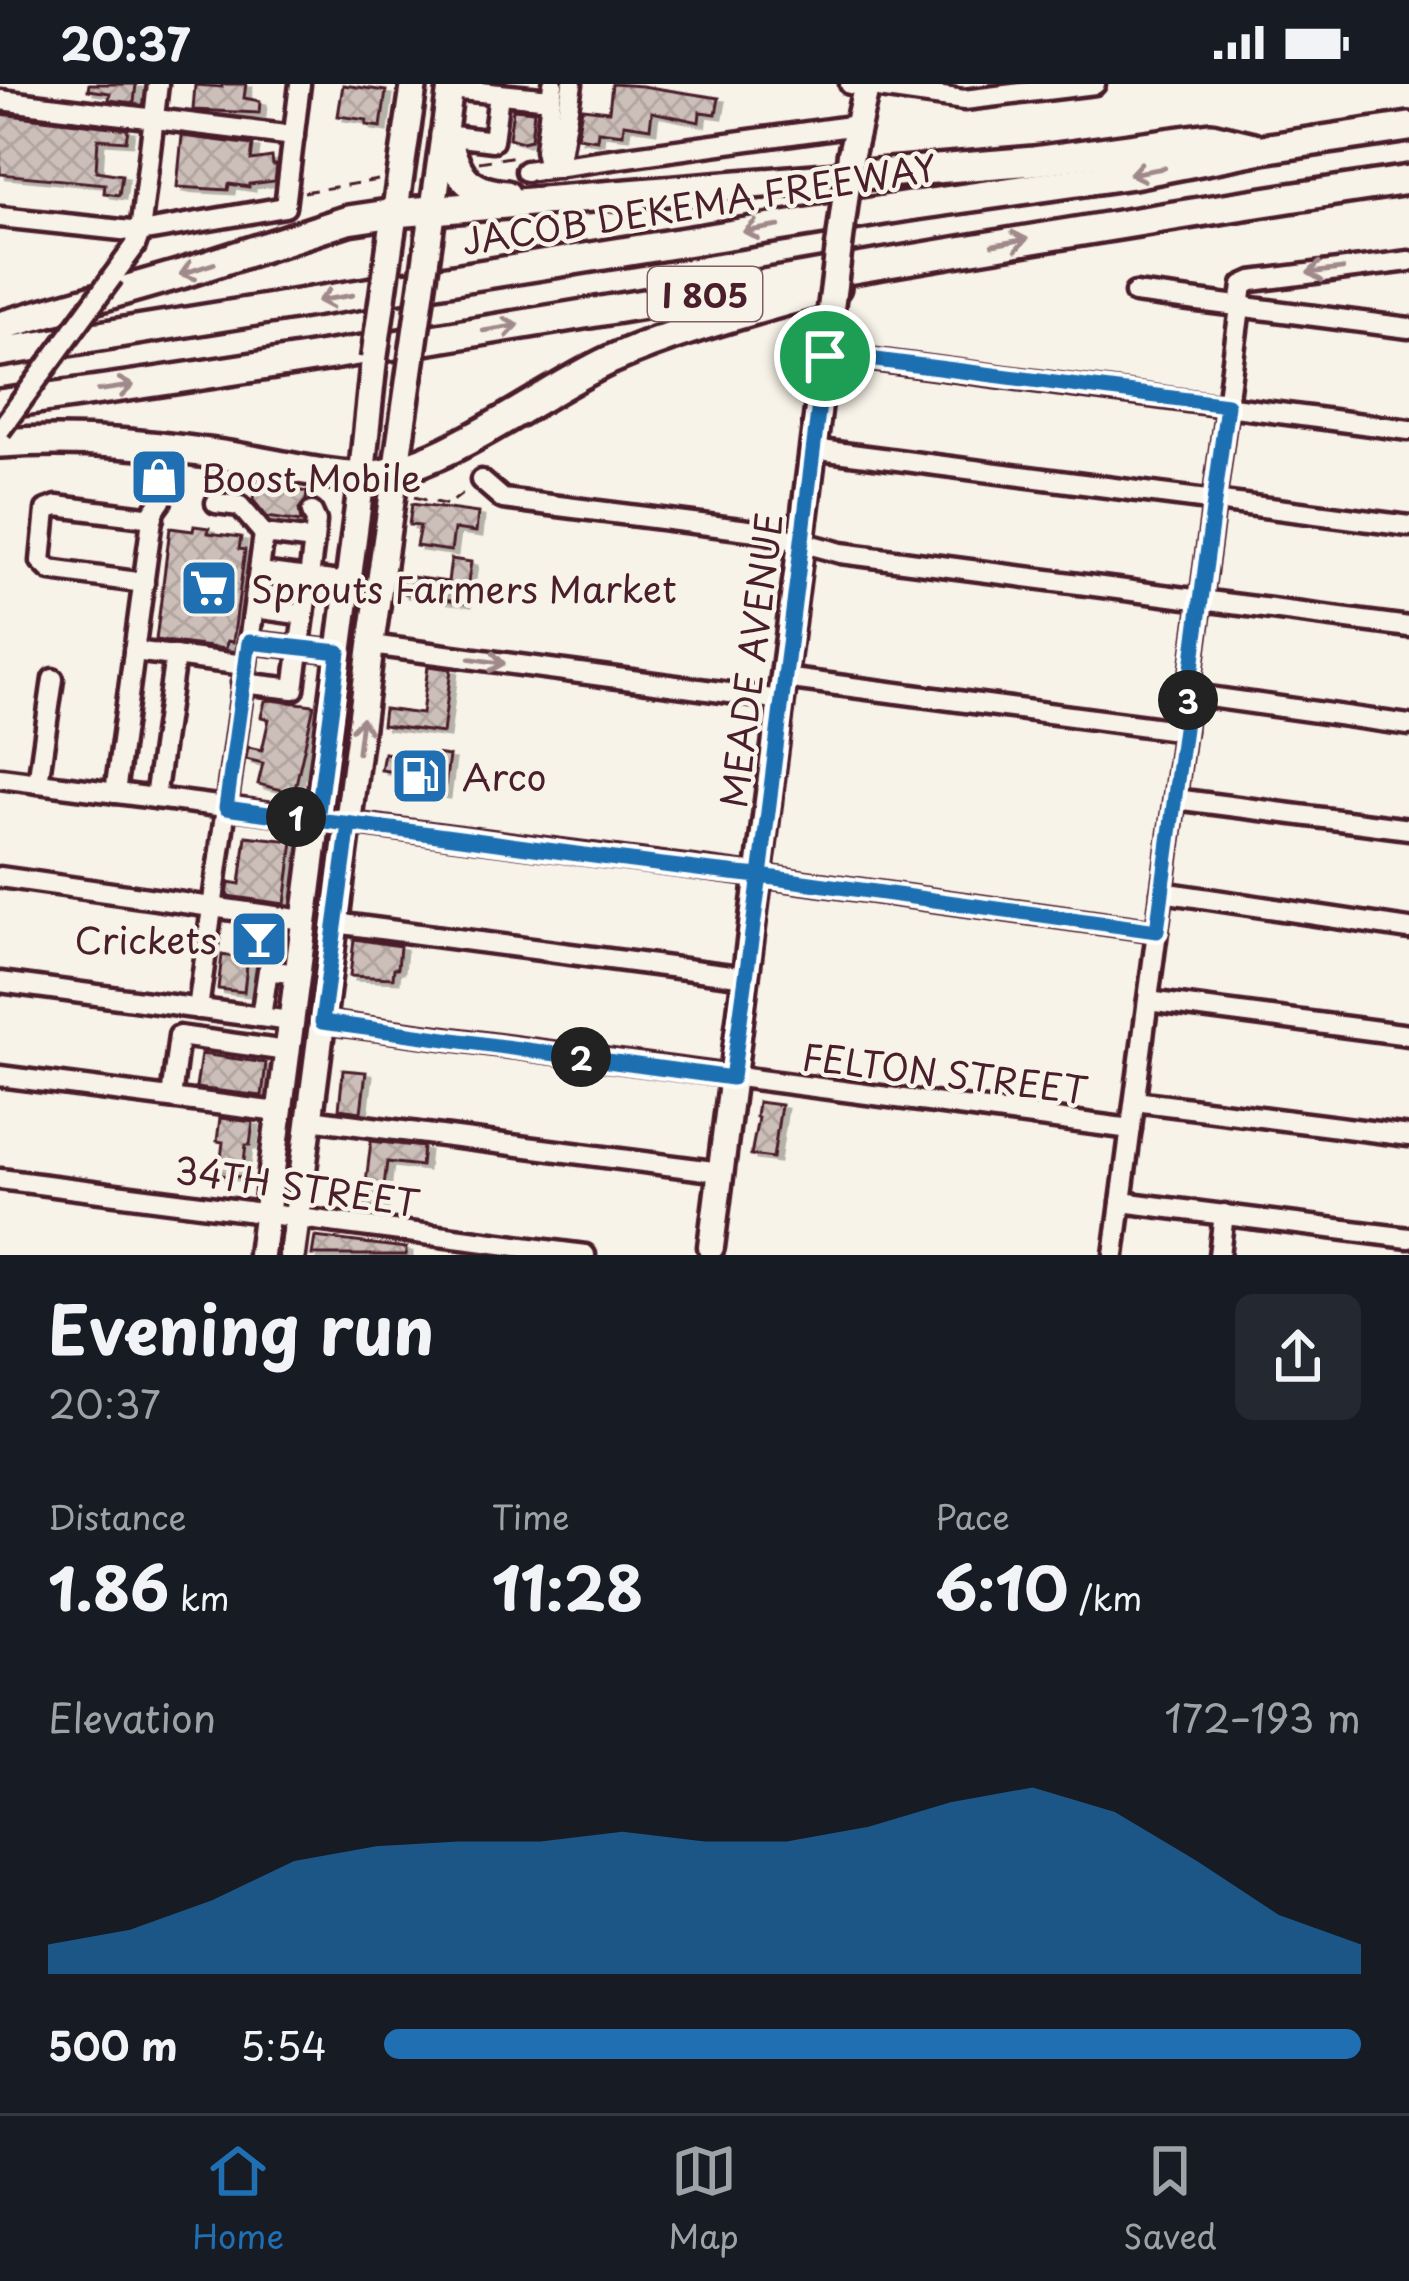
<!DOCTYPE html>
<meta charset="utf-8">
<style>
body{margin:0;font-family:"Playpen Sans",sans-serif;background:#242831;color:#f1f3f6;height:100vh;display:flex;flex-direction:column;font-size:45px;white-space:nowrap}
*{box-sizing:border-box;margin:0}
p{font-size:39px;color:#9ea1a6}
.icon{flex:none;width:66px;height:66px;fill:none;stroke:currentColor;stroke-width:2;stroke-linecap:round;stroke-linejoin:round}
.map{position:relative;height:1171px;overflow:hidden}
.side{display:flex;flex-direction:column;background:#171b24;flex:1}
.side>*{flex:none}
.pin{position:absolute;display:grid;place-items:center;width:102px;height:102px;color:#fff;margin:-51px;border:6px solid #fff;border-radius:50%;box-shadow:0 3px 12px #0007}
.km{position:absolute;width:60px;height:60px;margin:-30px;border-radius:50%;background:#222;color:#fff;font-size:33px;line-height:60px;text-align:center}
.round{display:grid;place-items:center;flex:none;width:126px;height:126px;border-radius:18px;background:#242831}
.headline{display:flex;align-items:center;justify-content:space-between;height:204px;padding:0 48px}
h1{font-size:66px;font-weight:700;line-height:90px}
.metrics{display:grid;grid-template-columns:repeat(3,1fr);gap:18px;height:204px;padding:12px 48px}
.metrics div{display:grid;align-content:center}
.metrics b{font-size:60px;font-weight:700}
.metrics small{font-size:33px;font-weight:400}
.metrics p{font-size:33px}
.chart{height:336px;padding:24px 48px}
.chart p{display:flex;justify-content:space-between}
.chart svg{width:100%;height:216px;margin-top:12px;fill:#1f6fb2;opacity:.7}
ul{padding:0 48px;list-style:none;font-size:39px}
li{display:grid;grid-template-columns:192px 144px 1fr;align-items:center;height:90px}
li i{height:30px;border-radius:15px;background:#1f6fb2}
.status{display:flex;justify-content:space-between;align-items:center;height:84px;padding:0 60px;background:#171b24;direction:ltr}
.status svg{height:33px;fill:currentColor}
.tabs{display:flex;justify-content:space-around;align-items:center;height:168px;border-top:3px solid #363941;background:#171b24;font-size:33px;color:#9ea1a6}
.tabs a{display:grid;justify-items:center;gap:6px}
.tabs .selected{color:#1f6fb2}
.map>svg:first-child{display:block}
.building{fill:url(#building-cross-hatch);stroke:#4a1f2b;stroke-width:3;filter:url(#shadow)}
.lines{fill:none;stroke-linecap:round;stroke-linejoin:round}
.minor-casing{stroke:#4a1f2b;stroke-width:27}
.major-casing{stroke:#4a1f2b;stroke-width:33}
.highway-casing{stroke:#4a1f2b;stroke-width:36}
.path{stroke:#4a1f2b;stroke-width:3;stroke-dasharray:12 9;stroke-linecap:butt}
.minor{stroke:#f7f3e8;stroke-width:18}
.major{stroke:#f7f3e8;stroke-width:24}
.highway{stroke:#f7f3e8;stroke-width:27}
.minor-bridge-casing{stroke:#4a1f2b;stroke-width:27;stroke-linecap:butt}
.major-bridge-casing{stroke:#4a1f2b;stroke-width:33;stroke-linecap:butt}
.minor-bridge{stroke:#f7f3e8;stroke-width:18}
.major-bridge{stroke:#f7f3e8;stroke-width:24}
.oneway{stroke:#a0898a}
.route-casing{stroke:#fff;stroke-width:24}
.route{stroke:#1f6fb2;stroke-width:15}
.labels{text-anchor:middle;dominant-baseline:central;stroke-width:9;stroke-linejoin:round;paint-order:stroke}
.shield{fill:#f7f3e8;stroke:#7e5f64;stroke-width:3}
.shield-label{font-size:33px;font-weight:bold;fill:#4a1f2b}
.street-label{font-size:36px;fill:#4a1f2b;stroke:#f7f3e8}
.poi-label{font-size:36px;fill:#4a1f2b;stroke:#f7f3e8;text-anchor:start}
</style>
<div class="status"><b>20:37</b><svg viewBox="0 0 49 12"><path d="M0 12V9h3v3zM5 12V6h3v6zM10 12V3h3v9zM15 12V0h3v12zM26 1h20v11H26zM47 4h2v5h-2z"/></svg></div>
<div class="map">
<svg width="1409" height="1171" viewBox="0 0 1409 1171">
<defs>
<pattern id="building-cross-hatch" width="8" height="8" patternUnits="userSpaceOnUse" patternTransform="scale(3)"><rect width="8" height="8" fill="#ccbfb9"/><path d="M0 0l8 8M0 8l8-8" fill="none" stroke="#b1a49f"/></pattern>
<filter id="shadow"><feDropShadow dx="6" dy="4" stdDeviation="0" flood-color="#0004"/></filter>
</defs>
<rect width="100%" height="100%" fill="#f7f3e8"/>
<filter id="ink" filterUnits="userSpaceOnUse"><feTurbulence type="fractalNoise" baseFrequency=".00833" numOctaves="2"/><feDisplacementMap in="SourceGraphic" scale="24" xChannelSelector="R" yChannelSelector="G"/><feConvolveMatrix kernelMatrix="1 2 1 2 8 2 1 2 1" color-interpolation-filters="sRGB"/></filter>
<g filter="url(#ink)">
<!-- building -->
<g class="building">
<path d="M89 0H136L134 19 109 16 110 9 88 6Z"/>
<path d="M222 0H246L244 14 260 17 259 29 193 26 195 1 222 3Z"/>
<path d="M612 0 642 2 719 14 716 30 700 28 699 38 652 28 650 44 624 40 623 50 598 47 597 56 577 53 582 24 609 27Z"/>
<path d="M343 1 386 7 381 43 366 41 367 36 338 32Z"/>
<path d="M513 25 534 27 531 56 522 58 509 54Z"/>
<path d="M0 30 128 45 126 57 98 55 96 87 122 91 119 111 104 109 105 100 0 90Z"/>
<path d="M182 52 253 61 251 76 272 73 273 81H277L275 97 249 100V103L229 100 228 106 177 103Z"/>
<path d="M255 398 307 408 306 416 299 425 301 438 267 433 253 416Z"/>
<path d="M412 420 478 429 476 448 454 445 451 467 416 462 420 442 409 441Z"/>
<path d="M194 442 209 444 208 449 241 453 239 465 245 466 233 558 227 557 226 565 156 556 170 444 193 447Z"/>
<path d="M451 475 471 478 465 518 402 509 404 492 448 498Z"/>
<path d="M428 582 451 585 443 649 382 641 384 625 422 630Z"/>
<path d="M270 616 314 621 294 709 258 700 263 679 246 675 248 663 262 666 269 635 261 633 265 617Z"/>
<path d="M420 668 449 672 444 710 415 706 417 691 381 686 384 669 419 674Z"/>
<path d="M246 752 293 757 285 820 227 812 229 798 240 800Z"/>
<path d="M238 840 281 846 277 874 248 872 244 908 218 905 222 871 234 873Z"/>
<path d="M354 855 400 862 398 884H394L393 894 350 892Z"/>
<path d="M201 970 266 979 262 1012 196 1004Z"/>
<path d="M343 986 366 988 361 1028 339 1025Z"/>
<path d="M758 1018 781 1021 773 1074 751 1071 758 1034 756 1033Z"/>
<path d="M220 1034 253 1038 250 1061H246L242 1093 219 1091 223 1058 217 1057Z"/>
<path d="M371 1057 423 1063 421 1082 387 1078 381 1126 363 1124Z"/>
<path d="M315 1153 406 1164V1171H312Z"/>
</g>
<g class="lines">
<!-- minor casing -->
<g class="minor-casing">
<g id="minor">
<path d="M850 0 964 16 1095 0"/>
<path d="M450 5 551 15 553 0"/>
<path d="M0 16 294 52"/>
<path d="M445 51 493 57 499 10"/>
<path d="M558 83 572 0"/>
<path d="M549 84 545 66 551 15"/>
<path d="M526 87 857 41"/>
<path d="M0 133 140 148 285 123 300 0"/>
<path d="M113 192 135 162 140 148 158 0"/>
<path d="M1135 209 1409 244"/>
<path d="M825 273H851L1409 346"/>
<path d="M812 365 1409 442"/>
<path d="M481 396 503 415 764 448 841 469 1409 543"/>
<path d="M216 419 240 422 264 450"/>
<path d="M312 428 316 437 314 456"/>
<path d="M260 488 348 499"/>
<path d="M144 499 50 486 41 477 46 426 57 422 153 434"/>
<path d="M255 524 304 531"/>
<path d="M249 558 339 568"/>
<path d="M371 561 781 616"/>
<path d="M134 567 245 581"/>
<path d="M784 594 1184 647"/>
<path d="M1188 610 1409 641"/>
<path d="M0 694 760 792 1157 847"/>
<path d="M38 699 53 595"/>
<path d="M115 709 153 428 161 417"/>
<path d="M155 714 175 572"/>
<path d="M1175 715 1409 745"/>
<path d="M0 793 303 836"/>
<path d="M1162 808 1409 845"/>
<path d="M335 839 746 893"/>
<path d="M0 898 290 937"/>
<path d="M1148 917 1409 951"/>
<path d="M198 925 264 450 314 456 294 605 242 599"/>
<path d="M261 933 268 886 296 890"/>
<path d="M322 938 1131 1045"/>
<path d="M0 992 278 1028"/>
<path d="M171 1014 179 952 287 967"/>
<path d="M1135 1017 1409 1052"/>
<path d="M310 1035 721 1088"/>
<path d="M0 1095 585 1171"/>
<path d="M1121 1118 1409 1154"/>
<path d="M1114 1171 1243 201 1252 197 1409 177"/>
<path d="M1219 1171 1224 1130"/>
</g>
</g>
<!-- major casing -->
<g class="major-casing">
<g id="major">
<path d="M851 70 867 0"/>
<path d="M429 155 451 0"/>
<path d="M390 162 414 0"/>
<path d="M711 1163 829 240"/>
<path d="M261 1171 360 408 374 275"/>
<path d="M292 1171 371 561 409 295"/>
</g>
</g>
<!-- highway casing -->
<g class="highway-casing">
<g id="highway">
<path d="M445 51C458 88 462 107 506 111"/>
<path d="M0 242 181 190 348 136 395 129 1034 77 1211 53 1253 63"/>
<path d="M0 268 909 122 1133 90 1262 65 1409 43"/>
<path d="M0 320C471 256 938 165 1409 96"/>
<path d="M0 359C83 353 155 361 236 373 272 379 329 393 363 392 441 388 538 309 610 276 682 244 760 225 836 203"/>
</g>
</g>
<!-- path -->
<g class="path">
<path d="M479 78 517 72"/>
<path d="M304 108 384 95"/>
<path d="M414 413 448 421 470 404"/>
</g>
<!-- minor -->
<use href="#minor" class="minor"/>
<!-- major -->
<use href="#major" class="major"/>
<!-- highway -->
<use href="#highway" class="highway"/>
<!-- minor-bridge casing -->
<g class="minor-bridge-casing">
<path id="minor-bridge" d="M0 346 113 192"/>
</g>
<!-- major-bridge casing -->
<g class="major-bridge-casing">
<g id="major-bridge">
<path d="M829 240 851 70"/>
<path d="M374 275 390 162"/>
<path d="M409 295 429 155"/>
</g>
</g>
<!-- minor-bridge -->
<use href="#minor-bridge" class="minor-bridge"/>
<!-- major-bridge -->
<use href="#major-bridge" class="major-bridge"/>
</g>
<!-- one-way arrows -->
<defs><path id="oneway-shaft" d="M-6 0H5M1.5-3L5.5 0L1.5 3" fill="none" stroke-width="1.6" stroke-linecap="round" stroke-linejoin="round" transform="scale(3)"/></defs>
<g class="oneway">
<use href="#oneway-shaft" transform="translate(1147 87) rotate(170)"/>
<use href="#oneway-shaft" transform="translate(761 145) rotate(171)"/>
<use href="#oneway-shaft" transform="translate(1010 158) rotate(-10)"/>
<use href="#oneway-shaft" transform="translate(197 185) rotate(162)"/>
<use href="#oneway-shaft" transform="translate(1325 187) rotate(173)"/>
<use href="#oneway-shaft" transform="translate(335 214) rotate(171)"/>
<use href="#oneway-shaft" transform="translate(501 244) rotate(-9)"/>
<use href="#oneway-shaft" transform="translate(116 304) rotate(-8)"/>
<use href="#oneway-shaft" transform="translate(487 577) rotate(8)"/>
<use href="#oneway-shaft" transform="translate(360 651) rotate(-83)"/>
</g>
</g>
<g class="lines" filter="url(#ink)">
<!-- route casing -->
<g class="route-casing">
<path id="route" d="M825 272 760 792C629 779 498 758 368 742 344 739 321 736 297 734L226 724 249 558 339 568 317 736 349 740 322 938 732 994 760 792 1157 847 1227 321 845 272H825"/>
</g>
<!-- route -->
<use href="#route" class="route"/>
</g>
<!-- icons -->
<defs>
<g id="shop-square" transform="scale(3)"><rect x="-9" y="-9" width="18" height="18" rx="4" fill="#1f6fb2" stroke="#f7f3e8"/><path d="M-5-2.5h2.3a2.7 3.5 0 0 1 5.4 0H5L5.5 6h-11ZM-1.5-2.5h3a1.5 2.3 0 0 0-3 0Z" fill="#fff"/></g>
<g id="supermarket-square" transform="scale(3)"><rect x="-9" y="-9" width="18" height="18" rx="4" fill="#1f6fb2" stroke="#f7f3e8"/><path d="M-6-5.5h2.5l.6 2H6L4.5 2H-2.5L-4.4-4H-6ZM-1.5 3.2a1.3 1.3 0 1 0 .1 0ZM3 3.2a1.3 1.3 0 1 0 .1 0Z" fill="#fff"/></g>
<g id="fuel-square" transform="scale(3)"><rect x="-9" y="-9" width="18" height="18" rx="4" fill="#1f6fb2" stroke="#f7f3e8"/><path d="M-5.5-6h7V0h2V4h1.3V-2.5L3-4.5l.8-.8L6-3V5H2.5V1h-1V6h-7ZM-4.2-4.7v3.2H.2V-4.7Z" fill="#fff"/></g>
<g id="bar-square" transform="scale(3)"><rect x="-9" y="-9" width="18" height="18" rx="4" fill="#1f6fb2" stroke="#f7f3e8"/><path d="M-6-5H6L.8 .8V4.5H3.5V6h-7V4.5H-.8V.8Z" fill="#fff"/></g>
</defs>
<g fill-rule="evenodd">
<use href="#shop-square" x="159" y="393"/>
<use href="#supermarket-square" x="209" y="504"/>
<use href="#fuel-square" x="420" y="692"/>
<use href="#bar-square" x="259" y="855"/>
</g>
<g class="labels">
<!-- shield labels -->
<rect class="shield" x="648" y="183" width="114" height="54" rx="9"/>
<g class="shield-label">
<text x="705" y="210">I 805</text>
</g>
<!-- street labels -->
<g class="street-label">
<text transform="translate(699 119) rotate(-9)">JACOB DEKEMA FREEWAY</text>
<text transform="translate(750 576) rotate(-83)">MEADE AVENUE</text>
<text transform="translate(945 988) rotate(7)">FELTON STREET</text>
<text transform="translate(297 1101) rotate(8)">34TH STREET</text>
</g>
<!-- poi labels -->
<g class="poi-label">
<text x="201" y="393">Boost Mobile</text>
<text x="251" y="504">Sprouts Farmers Market</text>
<text x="462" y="692">Arco</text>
<text x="217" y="855" text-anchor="end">Crickets</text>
</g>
</g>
</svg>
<div class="pin" style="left:825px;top:272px;background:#1e9e55"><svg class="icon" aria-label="arrive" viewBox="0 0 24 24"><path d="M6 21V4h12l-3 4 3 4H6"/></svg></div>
<b class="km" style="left:296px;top:733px">1</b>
<b class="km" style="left:581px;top:973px">2</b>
<b class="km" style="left:1188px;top:616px">3</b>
</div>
<section class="side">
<div class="headline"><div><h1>Evening run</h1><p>20:37</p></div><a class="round"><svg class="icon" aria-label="share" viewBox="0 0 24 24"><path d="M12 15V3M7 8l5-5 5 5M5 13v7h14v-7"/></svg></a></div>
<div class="metrics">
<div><p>Distance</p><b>1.86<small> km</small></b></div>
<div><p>Time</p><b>11:28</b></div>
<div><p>Pace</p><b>6:10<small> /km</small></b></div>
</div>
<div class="chart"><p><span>Elevation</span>172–193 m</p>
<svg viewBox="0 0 160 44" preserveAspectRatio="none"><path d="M0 44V38L10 35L20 29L30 21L40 18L50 17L60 17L70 15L80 17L90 17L100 14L110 9L120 6L130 11L140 21L150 32L160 38V44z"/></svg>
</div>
<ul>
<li><b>500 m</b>5:54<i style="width:100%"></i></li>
</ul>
</section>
<nav class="tabs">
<a class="selected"><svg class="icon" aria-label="home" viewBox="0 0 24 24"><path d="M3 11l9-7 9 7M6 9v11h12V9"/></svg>Home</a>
<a><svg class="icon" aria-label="map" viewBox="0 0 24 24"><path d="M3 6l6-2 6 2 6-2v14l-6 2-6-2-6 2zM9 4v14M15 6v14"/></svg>Map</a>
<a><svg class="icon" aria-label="saved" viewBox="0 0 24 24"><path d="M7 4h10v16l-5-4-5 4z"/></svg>Saved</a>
</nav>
